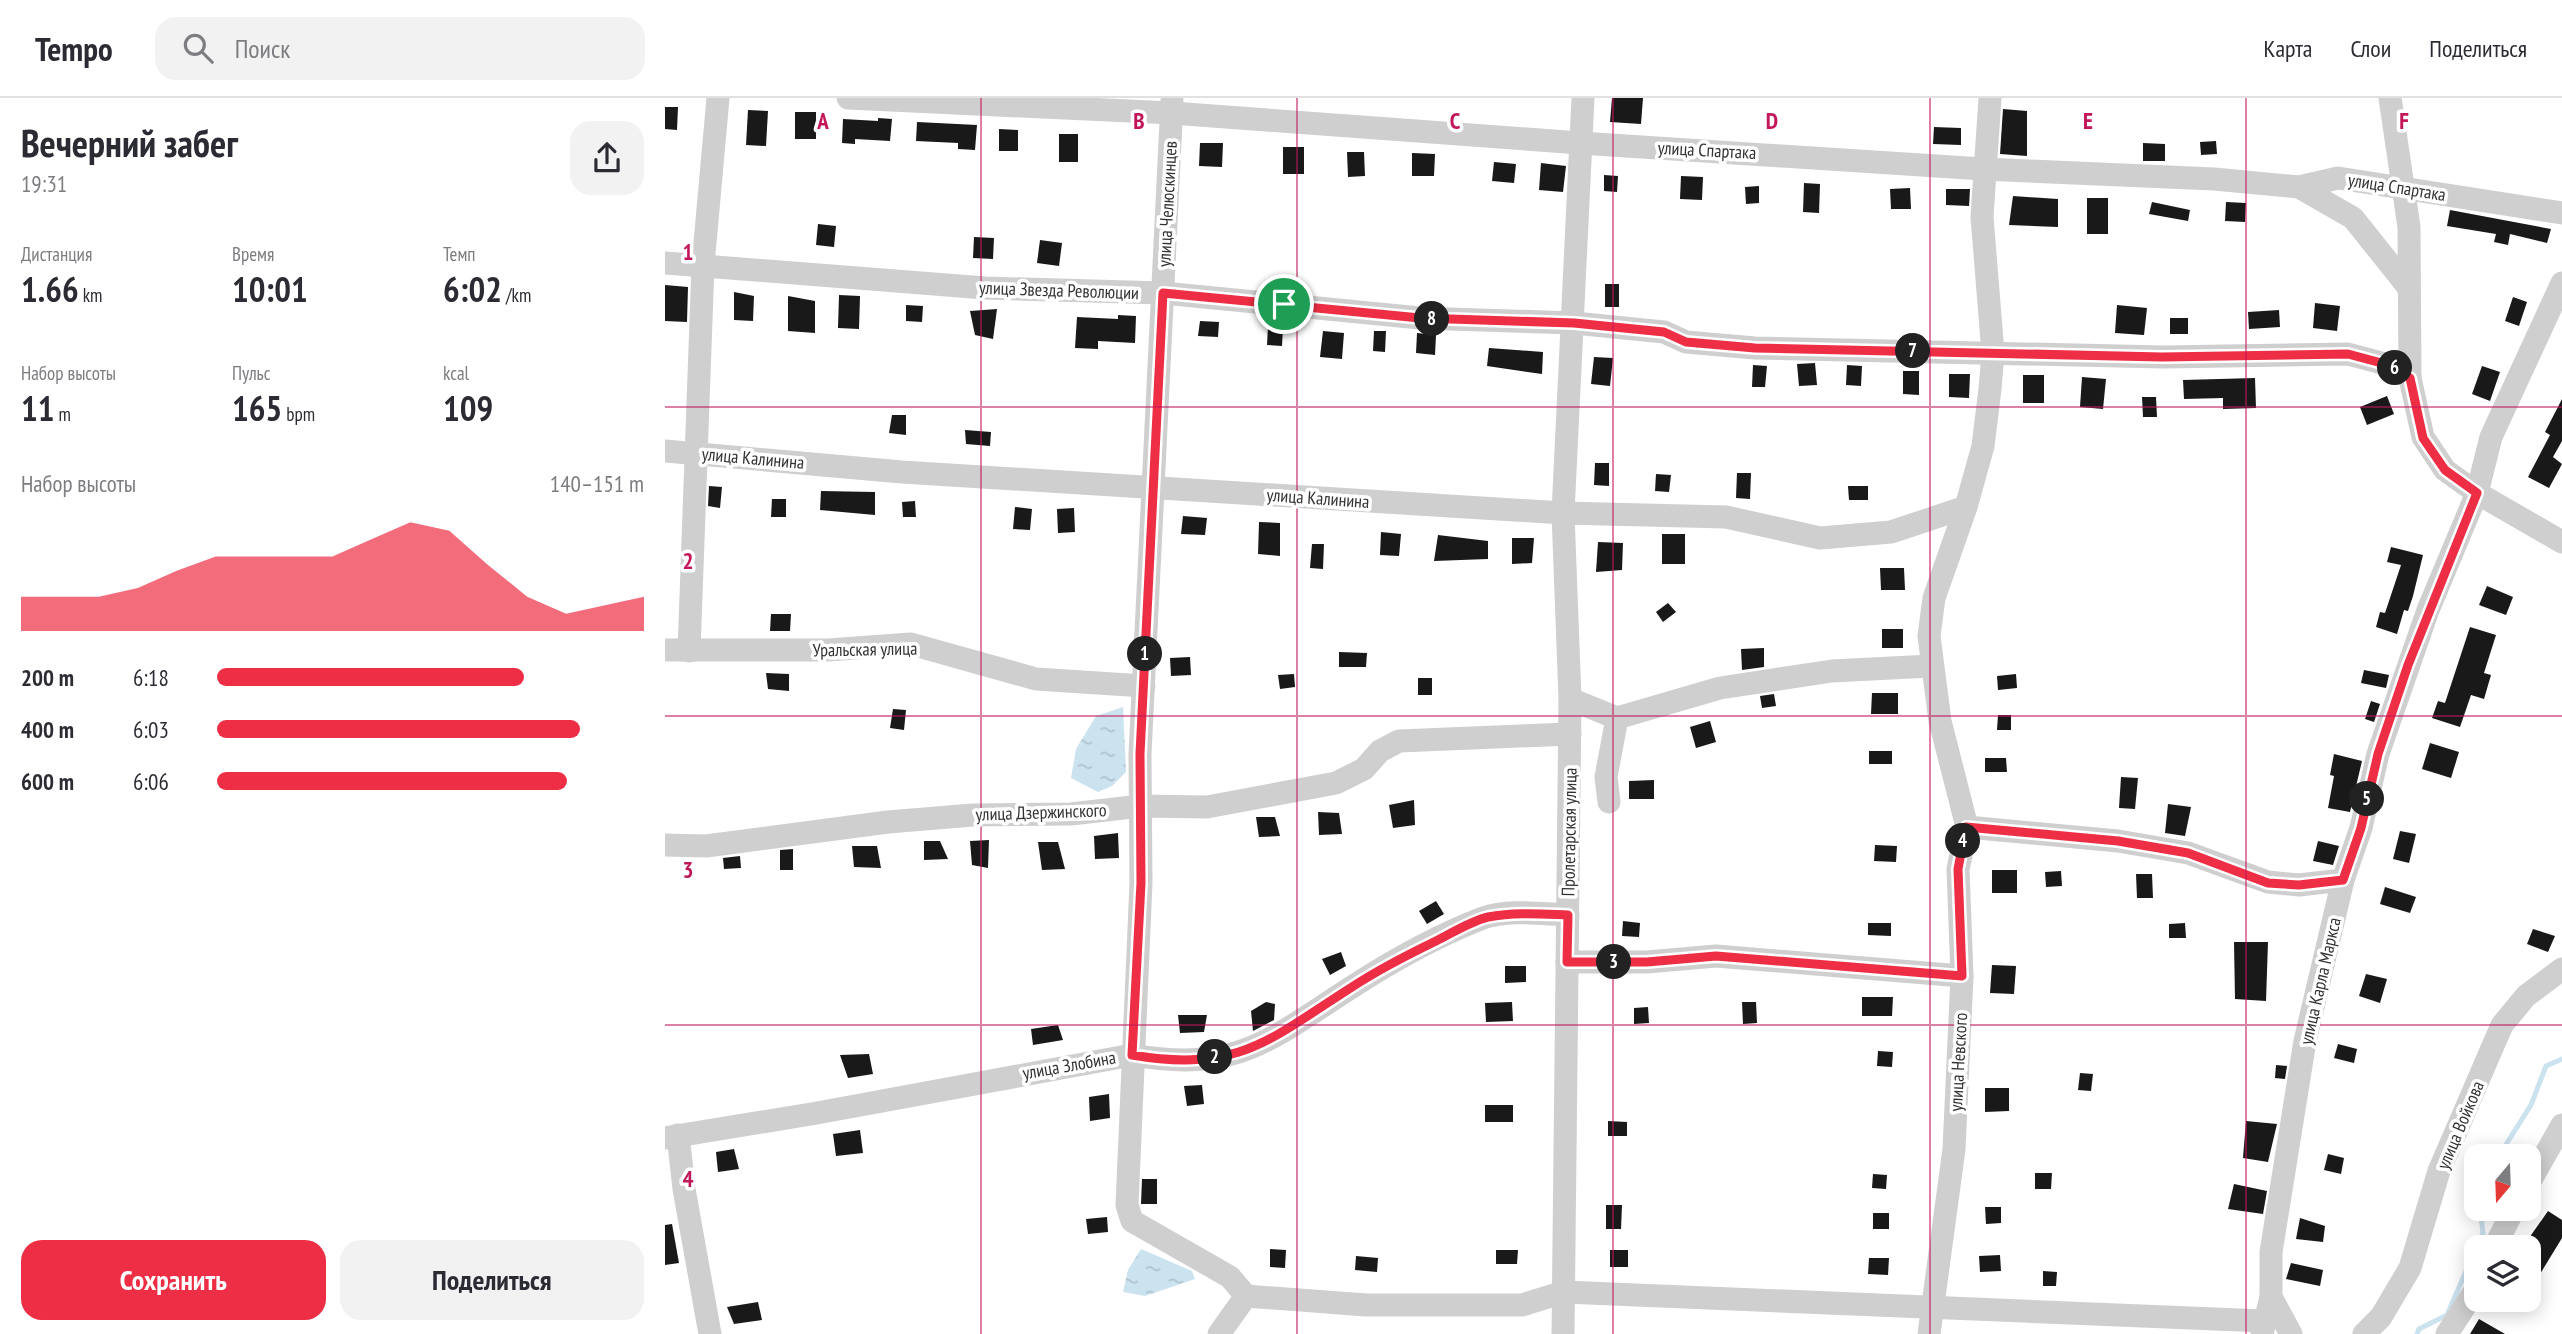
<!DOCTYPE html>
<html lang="ru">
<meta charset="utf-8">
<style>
body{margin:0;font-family:"PT Sans Narrow",sans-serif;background:#f2f2f3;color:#2b2b33;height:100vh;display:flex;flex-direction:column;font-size:26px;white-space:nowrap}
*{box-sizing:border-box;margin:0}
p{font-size:23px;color:#7c7c81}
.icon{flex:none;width:38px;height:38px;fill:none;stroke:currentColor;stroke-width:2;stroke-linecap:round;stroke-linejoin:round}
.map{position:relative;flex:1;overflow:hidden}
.panel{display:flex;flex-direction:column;background:#fff;width:665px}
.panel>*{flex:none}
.needle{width:46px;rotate:199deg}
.controls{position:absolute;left:1799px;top:1046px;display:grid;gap:14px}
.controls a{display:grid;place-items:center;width:77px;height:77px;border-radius:14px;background:#fff;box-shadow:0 4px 18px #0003;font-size:35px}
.pin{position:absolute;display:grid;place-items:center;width:60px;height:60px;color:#fff;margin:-30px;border:4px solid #fff;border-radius:50%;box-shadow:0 2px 7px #0007}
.km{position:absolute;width:35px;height:35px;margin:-18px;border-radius:50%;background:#222;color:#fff;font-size:19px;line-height:35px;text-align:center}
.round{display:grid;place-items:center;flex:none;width:74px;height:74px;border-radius:21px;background:#f2f2f3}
.headline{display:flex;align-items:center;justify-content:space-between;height:119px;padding:0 21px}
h1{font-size:38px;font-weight:700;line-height:52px}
.stats{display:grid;grid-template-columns:repeat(3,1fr);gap:10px;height:119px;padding:7px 21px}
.stats div{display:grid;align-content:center}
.stats b{font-size:35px;font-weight:700}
.stats small{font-size:19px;font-weight:400}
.stats p{font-size:19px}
.chart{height:196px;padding:14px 21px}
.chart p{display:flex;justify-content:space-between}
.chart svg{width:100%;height:126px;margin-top:7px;fill:#ee2e44;opacity:.7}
.cta{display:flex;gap:14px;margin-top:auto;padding:14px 21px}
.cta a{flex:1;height:80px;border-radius:21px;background:#ee2e44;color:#fff;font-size:28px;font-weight:700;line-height:80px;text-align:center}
.cta a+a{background:#f2f2f3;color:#2b2b33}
ul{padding:0 21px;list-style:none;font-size:23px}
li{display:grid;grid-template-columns:112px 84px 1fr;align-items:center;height:52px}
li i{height:18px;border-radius:9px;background:#ee2e44}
header{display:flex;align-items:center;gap:42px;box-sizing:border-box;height:98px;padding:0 35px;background:#fff;border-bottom:2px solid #e1e1e2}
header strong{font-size:33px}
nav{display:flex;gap:38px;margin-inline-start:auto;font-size:24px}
.search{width:490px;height:63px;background:#f2f2f3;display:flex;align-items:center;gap:18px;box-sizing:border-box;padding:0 24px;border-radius:21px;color:#7c7c81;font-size:26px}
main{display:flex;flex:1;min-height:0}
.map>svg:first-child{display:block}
.water{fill:url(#water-ripples)}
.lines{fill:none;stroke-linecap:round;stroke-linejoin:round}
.stream{stroke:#cbe2ef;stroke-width:5}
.building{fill:#191919}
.minor{stroke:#cfcfcf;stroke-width:23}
.route-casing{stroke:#fff;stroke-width:14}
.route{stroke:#ee2e44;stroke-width:9}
.grid{fill:none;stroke:#c2185b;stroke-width:2;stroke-opacity:0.55}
.labels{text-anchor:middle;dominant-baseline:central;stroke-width:7;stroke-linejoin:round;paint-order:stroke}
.street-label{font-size:18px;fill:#323232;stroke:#fff}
.grid-label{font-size:23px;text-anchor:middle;font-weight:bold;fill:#c2185b;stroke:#fff;stroke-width:7;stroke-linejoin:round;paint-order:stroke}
</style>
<header>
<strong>Tempo</strong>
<div class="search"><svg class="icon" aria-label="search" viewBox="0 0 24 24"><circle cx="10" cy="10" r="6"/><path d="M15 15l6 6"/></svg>Поиск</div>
<nav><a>Карта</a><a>Слои</a><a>Поделиться</a></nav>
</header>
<main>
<section class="panel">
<div class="headline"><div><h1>Вечерний забег</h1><p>19:31</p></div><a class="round"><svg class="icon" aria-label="share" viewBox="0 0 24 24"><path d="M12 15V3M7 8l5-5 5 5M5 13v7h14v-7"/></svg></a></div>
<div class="stats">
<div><p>Дистанция</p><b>1.66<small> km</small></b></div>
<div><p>Время</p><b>10:01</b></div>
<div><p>Темп</p><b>6:02<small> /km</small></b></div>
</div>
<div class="stats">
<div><p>Набор высоты</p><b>11<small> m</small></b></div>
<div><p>Пульс</p><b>165<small> bpm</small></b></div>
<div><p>kcal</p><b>109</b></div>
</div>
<div class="chart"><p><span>Набор высоты</span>140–151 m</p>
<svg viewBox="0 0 160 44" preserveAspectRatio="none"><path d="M0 44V32L10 32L20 32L30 29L40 23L50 18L60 18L70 18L80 18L90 12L100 6L110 9L120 21L130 32L140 38L150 35L160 32V44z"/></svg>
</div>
<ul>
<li><b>200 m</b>6:18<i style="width:72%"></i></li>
<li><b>400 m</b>6:03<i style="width:85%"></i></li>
<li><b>600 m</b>6:06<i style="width:82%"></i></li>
</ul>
<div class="cta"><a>Сохранить</a><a>Поделиться</a></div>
</section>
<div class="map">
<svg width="1897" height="1236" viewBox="0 0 1897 1236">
<defs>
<pattern id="water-ripples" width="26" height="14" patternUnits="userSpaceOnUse" patternTransform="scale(1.75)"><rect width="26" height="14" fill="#cbe2ef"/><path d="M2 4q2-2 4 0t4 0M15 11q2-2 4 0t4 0" fill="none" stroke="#afc2cd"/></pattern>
</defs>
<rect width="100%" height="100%" fill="#fff"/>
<!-- water -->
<g class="water">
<path d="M458 609 461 674 447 688 433 694 406 680 411 651 431 618Z"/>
<path d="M476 1151 527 1173 530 1181 480 1198 458 1194 463 1172Z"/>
</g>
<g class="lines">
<!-- stream -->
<g class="stream">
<path d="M1833 1059 1866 1007 1881 968 1897 961"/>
<path d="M1812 1150 1818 1135 1815 1111"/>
<path d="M1752 1236 1754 1231 1782 1217 1811 1150"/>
</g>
</g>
<!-- building -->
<g class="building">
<path d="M947 0H978L976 26 945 24Z"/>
<path d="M0 9H13L12 32 0 31Z"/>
<path d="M1338 11 1362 13V58L1335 56Z"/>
<path d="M83 12 103 13 101 48 81 47Z"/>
<rect x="130" y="14" width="21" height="27"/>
<path d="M213 20 227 21 225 43 190 41V46L177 45 178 21 213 23Z"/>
<path d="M252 24 312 27 310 52 293 51V45L251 43Z"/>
<path d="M1269 29 1296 30V47L1268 46Z"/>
<path d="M334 31 353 32V53H334Z"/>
<rect x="394" y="36" width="19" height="28"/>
<path d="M1551 43 1552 56 1536 57 1535 44Z"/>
<path d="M535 45H558L557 69 534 68Z"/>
<path d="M1478 45 1500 46V63H1478Z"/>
<rect x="618" y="49" width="21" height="27"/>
<path d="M682 54H699L700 78 683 79Z"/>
<path d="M747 55 770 56 769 78H747Z"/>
<path d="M829 64 851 66 849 85 827 83Z"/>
<path d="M876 65 901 68 898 94 874 92Z"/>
<path d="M939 77 953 78 952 94 939 93Z"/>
<path d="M1016 78 1038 79 1037 102 1015 101Z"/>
<path d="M1139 85 1155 86 1154 115 1138 114Z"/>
<path d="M1094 88V105L1081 106 1080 89Z"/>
<path d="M1245 90 1246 111H1226L1225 91Z"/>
<path d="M1281 91H1305L1304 108 1281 107Z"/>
<path d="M1348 98 1393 101V129L1344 127Z"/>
<rect x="1422" y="100" width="21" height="36"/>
<path d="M1487 104 1525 112 1523 123 1484 116Z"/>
<path d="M1561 104 1581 105 1580 124 1560 123Z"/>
<path d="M1785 112 1886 131 1882 145 1845 136 1843 147 1829 144 1831 136 1782 128Z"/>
<path d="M153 126 171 128 169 149 151 147Z"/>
<path d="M309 139 329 140 328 161 308 160Z"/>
<path d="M375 142 397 145 394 168 372 165Z"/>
<rect x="940" y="186" width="14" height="23"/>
<path d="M0 187 23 189 22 224 0 223Z"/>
<path d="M69 194 89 198 88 223 69 222Z"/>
<path d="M174 197 195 198 194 231 173 230Z"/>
<path d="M123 198 150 203V235L123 233Z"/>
<path d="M1848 199 1862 204 1854 228 1840 223Z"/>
<path d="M1650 205 1675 208 1672 233 1648 230Z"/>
<path d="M241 207 258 208 257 224 241 223Z"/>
<path d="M1452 207 1482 210 1479 237 1450 235Z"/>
<path d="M332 211 328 241 310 237 305 213Z"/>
<path d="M1614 212 1615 229 1584 231 1583 214Z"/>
<path d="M453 217 471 218 470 245 433 243V251L410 250 412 219 453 221Z"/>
<rect x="1505" y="220" width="18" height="16"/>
<path d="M535 223 554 224 553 239 533 238Z"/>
<path d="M603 228 618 229 617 248 602 247Z"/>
<path d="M658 233 679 235 677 261 655 259Z"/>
<path d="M709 233H721L720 254 708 253Z"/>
<path d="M752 235 771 237 770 257 751 255Z"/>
<path d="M824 250 878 254 877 276 822 268Z"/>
<path d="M929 259 948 260 945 288 926 286Z"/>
<path d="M1150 265 1152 287 1134 288 1132 266Z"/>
<path d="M1088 267 1102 268 1100 289H1087Z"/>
<path d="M1182 267 1197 268 1196 288 1181 287Z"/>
<path d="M1817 268 1835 274 1825 303 1807 296Z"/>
<path d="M1238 273H1254V297L1238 296Z"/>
<path d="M1284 276H1305L1304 300 1284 299Z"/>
<rect x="1358" y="277" width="21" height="28"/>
<path d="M1417 279 1441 281 1438 311 1415 309Z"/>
<path d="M1590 280 1591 310 1558 311V300L1519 301 1518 282Z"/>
<path d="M1722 298 1729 316 1702 327 1695 309Z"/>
<path d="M1477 299H1491L1492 319H1478Z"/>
<path d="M1897 301V343L1888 359 1897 366 1884 390 1863 379 1885 337 1880 334Z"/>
<path d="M227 317H241V337L224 335Z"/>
<path d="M300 332 326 334 325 348 301 346Z"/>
<path d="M930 365H944V388L929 387Z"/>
<path d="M1072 375H1086L1085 401 1071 400Z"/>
<path d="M991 376 1006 377 1004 394 990 393Z"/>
<path d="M44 388 57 389 55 410 43 408Z"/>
<path d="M1183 388H1203V402H1184Z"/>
<path d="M156 393 210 394V417L155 412Z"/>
<path d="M107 401H121V419H106Z"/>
<path d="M250 403 251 419H238L237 404Z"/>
<path d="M350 409 367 411 365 432 348 431Z"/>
<path d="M409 410 410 434 393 435 392 411Z"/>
<path d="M518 418 542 420 540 437 516 436Z"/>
<path d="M594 424 615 425V458L593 456Z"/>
<path d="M716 434 736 436 734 458 715 457Z"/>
<rect x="997" y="436" width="23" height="30"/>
<path d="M773 437 823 443V461L769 463Z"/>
<path d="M847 440H869L867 465 847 466Z"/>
<path d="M933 444 958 445 957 472 931 474Z"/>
<path d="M647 446H659L658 471 645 470Z"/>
<path d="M1726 449 1758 457 1748 498 1743 513 1739 512 1732 536 1711 529 1715 514 1720 515 1736 467 1722 464Z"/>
<path d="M1215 470H1239L1240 492H1216Z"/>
<path d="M1822 488 1848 499 1841 517 1814 507Z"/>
<path d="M1003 505 1011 514 998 524 991 514Z"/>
<path d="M106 516H126L125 533H105Z"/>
<path d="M1805 529 1831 537 1819 575 1826 577 1819 601 1806 597 1795 629 1767 620 1773 603 1780 605Z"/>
<rect x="1217" y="531" width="21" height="19"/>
<path d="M1099 550V569L1077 572 1076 551Z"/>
<path d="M674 554 702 555 701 569H674Z"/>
<path d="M525 559 526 577 506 578 505 560Z"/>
<path d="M1699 572 1724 577 1721 590 1696 585Z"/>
<path d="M101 575 124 576V593L103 591Z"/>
<path d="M629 576 630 589 615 591 613 577Z"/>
<path d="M1351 576 1352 590 1333 592 1332 578Z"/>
<rect x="753" y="580" width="14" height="17"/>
<path d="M1207 595H1233V616H1206Z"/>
<path d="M1109 596 1111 608 1097 610 1095 598Z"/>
<path d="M1706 603 1715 606 1709 624 1700 621Z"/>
<path d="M228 611 241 612 239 632 225 630Z"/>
<path d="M1333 617H1346V632H1332Z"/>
<path d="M1045 623 1051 644 1031 650 1025 629Z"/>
<path d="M1765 645 1794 654 1786 680 1757 671Z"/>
<rect x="1204" y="653" width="23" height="13"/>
<path d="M1669 656 1697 663 1685 714 1663 710 1669 678 1665 677Z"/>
<path d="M1320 660H1341L1342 674H1320Z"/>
<path d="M1456 679 1473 680 1470 711 1454 710Z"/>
<path d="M989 682V701H964V683Z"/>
<path d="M749 702 750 727 728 730 724 707Z"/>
<path d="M1503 706 1526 709 1520 738 1500 735Z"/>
<path d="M653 714 674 715 677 736 654 737Z"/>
<path d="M591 719H610L615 738 594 739Z"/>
<path d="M1735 733 1751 736 1744 765 1728 761Z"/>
<path d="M453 735 454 760 430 761 429 738Z"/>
<path d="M324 742 323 770 307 767 305 743Z"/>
<path d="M259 743H275L283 761 259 762Z"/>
<path d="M1653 743 1674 748 1668 767 1648 763Z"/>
<path d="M373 744H393L400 771 377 772Z"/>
<path d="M1210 747 1232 748 1231 764 1209 763Z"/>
<path d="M187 748H212L216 770 189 769Z"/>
<path d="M128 751V772H115V752Z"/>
<path d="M75 758 76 770 59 771 58 760Z"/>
<rect x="1327" y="772" width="25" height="23"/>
<path d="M1396 773 1397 788 1381 789 1380 774Z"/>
<path d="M1471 776H1487L1488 800H1472Z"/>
<path d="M1720 789 1751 799 1745 815 1715 806Z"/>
<path d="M771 803 779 816 762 826 754 813Z"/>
<path d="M958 823 975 825 974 839 957 838Z"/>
<path d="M1203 825H1226V838L1203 837Z"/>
<path d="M1520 825 1521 840H1504V826Z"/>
<path d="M1868 831 1890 838 1883 854 1862 846Z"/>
<path d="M1569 844H1603L1601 903 1570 901Z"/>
<path d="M676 854 681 868 665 877 657 861Z"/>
<path d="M1327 867 1351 868 1349 896 1325 895Z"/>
<path d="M840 868H861V884L840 885Z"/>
<path d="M1701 876 1722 881 1715 905 1694 898Z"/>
<path d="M1197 899H1228L1227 918H1197Z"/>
<path d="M601 904 610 906 609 922 588 933 586 913Z"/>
<path d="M847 904 848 923 821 924 820 905Z"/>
<path d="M1077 904H1091L1092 925 1078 926Z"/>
<path d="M983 909 984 925 969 926V910Z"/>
<path d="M513 917H542L539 934 515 935Z"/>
<path d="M393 927 398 942 368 947 366 931Z"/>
<path d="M1673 946 1692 951 1689 965 1669 960Z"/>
<path d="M1213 953 1228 954 1227 969 1212 968Z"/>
<path d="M204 956 208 976 183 980 175 957Z"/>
<path d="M1611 967 1622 968 1620 981 1610 980Z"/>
<path d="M1415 975 1428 976 1426 993 1413 992Z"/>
<path d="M537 987 539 1006 522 1008 519 988Z"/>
<path d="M1320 990H1344V1013L1320 1014Z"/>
<path d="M444 996 445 1020 425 1023 424 999Z"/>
<rect x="820" y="1007" width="28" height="17"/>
<path d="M943 1023 962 1024V1038H943Z"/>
<path d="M1581 1023 1612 1026 1603 1064 1578 1060Z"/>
<path d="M195 1032 198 1055 171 1058 168 1036Z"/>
<path d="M69 1051 74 1071 53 1074 51 1054Z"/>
<path d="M1663 1056 1679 1060 1676 1076 1659 1072Z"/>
<path d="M1370 1075H1387L1386 1091H1370Z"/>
<path d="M1208 1076 1222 1077 1221 1091 1207 1090Z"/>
<path d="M477 1081H492V1106H476Z"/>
<path d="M1569 1086 1602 1093 1598 1116 1563 1111Z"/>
<path d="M941 1107H957L956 1131H941Z"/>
<path d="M1320 1109H1336V1125L1321 1126Z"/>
<path d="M1883 1113 1897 1122V1140L1864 1194V1150H1857Z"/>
<rect x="1208" y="1115" width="16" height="16"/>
<path d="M442 1119 443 1134 423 1136 421 1121Z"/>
<path d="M1635 1120 1660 1128 1658 1144 1631 1141Z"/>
<path d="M7 1126 14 1165 0 1167V1127Z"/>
<path d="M605 1151 621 1152 620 1170 605 1169Z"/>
<path d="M831 1152H853L852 1166H831Z"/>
<rect x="945" y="1152" width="18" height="17"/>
<path d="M1335 1157 1336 1173 1315 1174 1314 1158Z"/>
<path d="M691 1158 713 1160 712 1174 690 1172Z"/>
<path d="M1204 1160H1224L1223 1177 1203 1176Z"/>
<path d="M1626 1165 1658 1172 1655 1188 1621 1181Z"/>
<path d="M1378 1173 1392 1174 1391 1188H1378Z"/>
<path d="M93 1204 97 1222 69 1226 62 1209Z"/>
<path d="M1814 1221 1840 1236H1805Z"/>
</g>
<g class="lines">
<!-- minor -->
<g class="minor">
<path d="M183 0 507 15 915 45 1318 71 1549 81 1634 89 1673 80 1897 115"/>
<path d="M1725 0 1744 129 1745 280 1758 339 1780 372 1812 395 1897 444"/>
<path d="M507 3 475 656 476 785 462 1107 467 1123 565 1179 581 1198"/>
<path d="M1634 89 1688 120 1744 190"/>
<path d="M0 165 320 190 498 195 755 220 909 225 999 234 1021 244 1090 250 1498 259 1683 256 1724 267 1745 280"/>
<path d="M0 353 237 374 672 401 898 415 1061 419 1155 440 1226 434 1301 409"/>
<path d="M0 552H163L246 546 371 581 479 588"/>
<path d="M24 553 38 167 53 0"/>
<path d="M905 601 952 620 1055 590 1167 573 1266 568"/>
<path d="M944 704 941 679 952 620"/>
<path d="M1302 729 1453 743 1523 755 1603 784 1634 787 1678 782"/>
<path d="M0 747 41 748 223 724 308 717 406 716 476 708 542 709 671 685 699 671 715 653 734 643 905 636"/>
<path d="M902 864H982L1051 858 1297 878"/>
<path d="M13 1037 19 1091 45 1236"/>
<path d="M0 1040 152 1015 467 957C573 975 604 942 687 889 727 863 774 837 818 820 844 811 876 816 903 817"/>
<path d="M1864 1085 1897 1027"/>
<path d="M1829 1150 1849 1111"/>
<path d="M581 1198 701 1207H857L899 1194 1599 1223"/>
<path d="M1606 1199 1626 1236"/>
<path d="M554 1236 581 1198"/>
<path d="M898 1236 905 601 898 415 918 0"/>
<path d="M1264 1236 1289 1051 1297 878 1293 771 1302 729 1275 623 1264 538 1269 500 1301 409 1318 348 1325 291 1328 255 1317 119 1325 0"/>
<path d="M1597 1236 1606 1199V1154L1640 943 1678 782 1696 730 1713 656 1763 512 1812 395 1826 339 1897 185"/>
<path d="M1699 1236 1716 1219 1745 1170 1774 1073 1837 927 1861 898 1897 871"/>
<path d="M1782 1236 1811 1191"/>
</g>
</g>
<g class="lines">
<!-- route casing -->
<g class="route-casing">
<path id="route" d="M498 195 755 220 909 225 999 234 1021 244 1090 250 1497 259 1683 256 1724 267 1745 280 1758 340 1780 372 1812 395 1743 567 1713 656 1696 730 1678 782 1634 787 1603 785 1523 755 1453 743 1301 729 1293 771 1297 878 1051 858 982 864H902L903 817C876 816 850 814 823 819 806 823 787 835 771 843 742 857 713 872 687 889 604 942 573 975 467 957L476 785 475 656Z"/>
</g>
<!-- route -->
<use href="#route" class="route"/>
</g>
<!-- grid -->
<path class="grid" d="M316 0V1236M632 0V1236M948 0V1236M1265 0V1236M1581 0V1236M0 309H1897M0 618H1897M0 927H1897"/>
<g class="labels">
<!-- street labels -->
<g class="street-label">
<text transform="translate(1042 52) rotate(3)">улица Спартака</text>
<text transform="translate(1732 89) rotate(9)">улица Спартака</text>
<text transform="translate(502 106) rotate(-87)">улица Челюскинцев</text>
<text transform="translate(394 192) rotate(2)">улица Звезда Революции</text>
<text transform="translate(88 360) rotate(5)">улица Калинина</text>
<text transform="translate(653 400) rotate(4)">улица Калинина</text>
<text transform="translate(200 551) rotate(-1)">Уральская улица</text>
<text transform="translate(376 714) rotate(-2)">улица Дзержинского</text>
<text transform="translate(904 734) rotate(-89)">Пролетарская улица</text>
<text transform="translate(1655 883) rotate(-77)">улица Карла Маркса</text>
<text transform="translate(1293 964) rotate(-87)">улица Невского</text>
<text transform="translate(404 967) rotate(-10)">улица Злобина</text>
<text transform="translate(1795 1027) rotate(-67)">улица Войкова</text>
</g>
</g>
<g class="grid-label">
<text x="158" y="31">A</text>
<text x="474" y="31">B</text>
<text x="790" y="31">C</text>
<text x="1107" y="31">D</text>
<text x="1423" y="31">E</text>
<text x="1739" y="31">F</text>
<text x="23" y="162">1</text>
<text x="23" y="471">2</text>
<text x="23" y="780">3</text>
<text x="23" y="1089">4</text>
</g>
</svg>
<div class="controls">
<a><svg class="needle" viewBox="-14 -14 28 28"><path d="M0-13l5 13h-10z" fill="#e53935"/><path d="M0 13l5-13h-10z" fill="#7c7c81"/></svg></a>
<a><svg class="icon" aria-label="layers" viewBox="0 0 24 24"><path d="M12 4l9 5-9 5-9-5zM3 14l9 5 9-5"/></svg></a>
</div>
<div class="pin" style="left:619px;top:206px;background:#1e9e55"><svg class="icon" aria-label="arrive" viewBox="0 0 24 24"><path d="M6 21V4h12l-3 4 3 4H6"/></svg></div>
<b class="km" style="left:480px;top:556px">1</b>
<b class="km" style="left:550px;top:959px">2</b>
<b class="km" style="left:949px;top:864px">3</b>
<b class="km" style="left:1298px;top:743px">4</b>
<b class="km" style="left:1702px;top:701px">5</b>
<b class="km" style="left:1730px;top:270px">6</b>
<b class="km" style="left:1248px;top:253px">7</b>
<b class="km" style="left:767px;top:221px">8</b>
</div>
</main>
